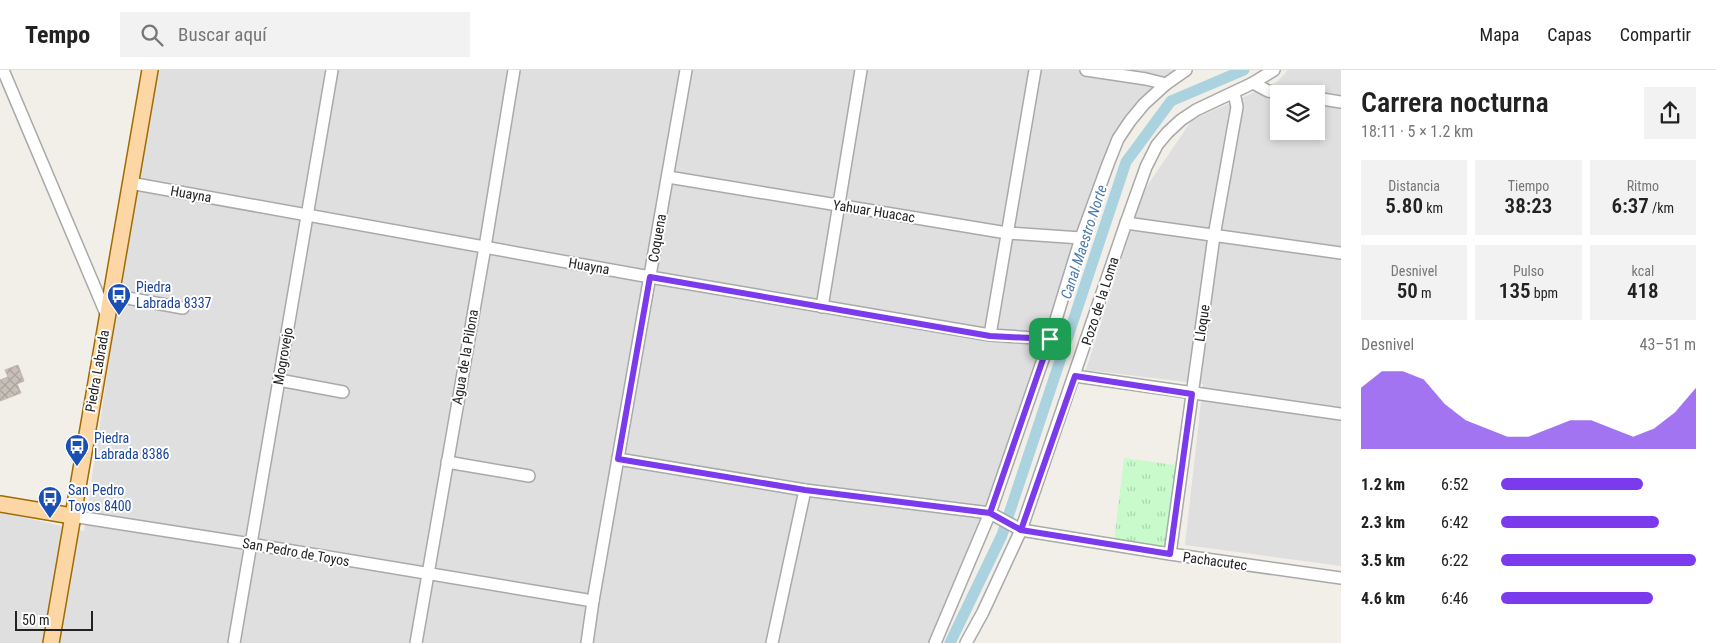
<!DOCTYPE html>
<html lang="es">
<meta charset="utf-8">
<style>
body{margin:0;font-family:"Roboto Condensed",sans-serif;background:#f2f2f2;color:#222;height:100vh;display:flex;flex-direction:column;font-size:19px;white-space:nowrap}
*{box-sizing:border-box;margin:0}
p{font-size:16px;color:#767676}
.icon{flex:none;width:28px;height:28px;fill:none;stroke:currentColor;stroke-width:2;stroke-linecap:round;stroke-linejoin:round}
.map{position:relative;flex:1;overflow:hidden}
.side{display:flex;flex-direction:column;background:#fff;width:375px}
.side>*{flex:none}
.buttons{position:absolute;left:1270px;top:15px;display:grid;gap:10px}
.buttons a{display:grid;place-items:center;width:55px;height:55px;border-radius:0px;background:#fff;box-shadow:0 2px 8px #0003;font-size:25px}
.scale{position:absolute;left:15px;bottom:12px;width:78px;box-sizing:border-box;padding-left:5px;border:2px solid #222;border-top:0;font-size:14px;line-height:18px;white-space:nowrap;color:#222;-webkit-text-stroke:4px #fff;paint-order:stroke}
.pin{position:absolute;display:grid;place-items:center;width:42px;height:42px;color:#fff;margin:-21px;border-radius:10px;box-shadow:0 2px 8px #0006}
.round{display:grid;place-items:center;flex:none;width:52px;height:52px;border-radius:0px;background:#f2f2f2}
.headline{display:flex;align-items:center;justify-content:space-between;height:85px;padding:0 20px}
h1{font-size:28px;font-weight:600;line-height:38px}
.stats{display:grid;grid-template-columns:repeat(3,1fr);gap:8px;height:85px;padding:5px 20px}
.stats div{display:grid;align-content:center;border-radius:0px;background:#f2f2f2;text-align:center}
.stats b{font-size:21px;font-weight:600}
.stats small{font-size:14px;font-weight:400}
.stats p{font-size:14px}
.chart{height:140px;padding:10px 20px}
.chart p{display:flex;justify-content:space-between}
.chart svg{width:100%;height:90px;margin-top:5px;fill:#7c3aed;opacity:.7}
ul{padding:0 20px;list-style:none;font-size:16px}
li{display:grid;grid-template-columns:80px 60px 1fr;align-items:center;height:38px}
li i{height:12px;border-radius:6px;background:#7c3aed}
header{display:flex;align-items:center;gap:30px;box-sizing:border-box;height:70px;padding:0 25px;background:#fff;border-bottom:1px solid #e0e0e0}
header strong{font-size:24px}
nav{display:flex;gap:28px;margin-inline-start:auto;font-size:18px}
.search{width:350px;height:45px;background:#f2f2f2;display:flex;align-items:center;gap:12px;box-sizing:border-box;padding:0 18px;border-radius:0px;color:#767676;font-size:19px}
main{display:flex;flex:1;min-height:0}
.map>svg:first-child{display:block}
.residential{fill:#e0dfdf;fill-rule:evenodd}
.park{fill:url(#park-tufts)}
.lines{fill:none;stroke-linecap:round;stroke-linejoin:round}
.canal{stroke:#aad3df;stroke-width:11}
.building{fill:url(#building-cross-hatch);stroke:#c4b6ab}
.minor-casing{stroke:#a9a9a9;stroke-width:14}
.major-casing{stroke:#a06b00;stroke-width:18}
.minor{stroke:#fff;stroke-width:11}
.major{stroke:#fcd6a4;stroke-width:15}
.route-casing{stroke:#fff;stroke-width:10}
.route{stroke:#7c3aed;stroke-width:6}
.labels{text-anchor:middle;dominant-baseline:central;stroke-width:4;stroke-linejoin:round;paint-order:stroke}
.street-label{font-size:14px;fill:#222;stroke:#fff}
.transit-label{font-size:14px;fill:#164399;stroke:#fff;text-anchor:start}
.water-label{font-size:15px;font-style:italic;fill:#4a7aab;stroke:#fff}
</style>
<header>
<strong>Tempo</strong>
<div class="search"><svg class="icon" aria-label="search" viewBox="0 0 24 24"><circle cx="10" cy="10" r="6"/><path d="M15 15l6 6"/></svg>Buscar aquí</div>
<nav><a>Mapa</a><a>Capas</a><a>Compartir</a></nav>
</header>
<main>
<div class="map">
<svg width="1341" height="573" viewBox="0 0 1341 573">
<defs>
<pattern id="park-tufts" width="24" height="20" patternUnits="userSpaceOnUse" patternTransform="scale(1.25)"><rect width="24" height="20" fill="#c8facc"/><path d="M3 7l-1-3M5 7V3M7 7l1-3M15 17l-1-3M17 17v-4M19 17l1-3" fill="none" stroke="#acd6af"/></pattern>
<pattern id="building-cross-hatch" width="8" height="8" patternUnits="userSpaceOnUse" patternTransform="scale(1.25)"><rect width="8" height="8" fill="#c7bfb8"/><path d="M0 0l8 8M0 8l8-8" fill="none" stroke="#aba49e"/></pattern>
</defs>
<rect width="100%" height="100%" fill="#f2efe9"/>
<!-- residential -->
<g class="residential">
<path d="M152 0H1193L1170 17 1148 37 1134 54 1122 72 1085 171 1053 272 935 573H0V442L84 461Z"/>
<path d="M1288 0H1341V496L1185 475 1203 314 1086 300 1143 122 1192 50 1277 12ZM1279 24H1316V61H1279Z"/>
</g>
<!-- park -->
<path class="park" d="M1124 388 1182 396 1171 481 1114 471Z"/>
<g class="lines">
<!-- canal -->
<path class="canal" d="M950 573 1002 465 1126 92 1171 31 1244 0"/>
</g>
<!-- building -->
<path class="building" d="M18 295 24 311 17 314 21 323 0 331V310L8 307 5 300Z"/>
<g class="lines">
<!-- minor casing -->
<g class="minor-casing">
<g id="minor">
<path d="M3 0 107 246"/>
<path d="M1086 0 1146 9 1166 14"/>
<path d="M1253 13 1268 21 1283 24"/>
<path d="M1316 28 1341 32"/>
<path d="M668 107 1007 163 1081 168"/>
<path d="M130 113 650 207 990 265 1050 269"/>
<path d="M1126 153 1341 183"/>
<path d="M111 225 183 238"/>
<path d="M822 237 861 0"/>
<path d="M990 265 1035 0"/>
<path d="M1075 306 1341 344"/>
<path d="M279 310 343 322"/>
<path d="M618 389 805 420 990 443 1021 460 1170 484 1341 508"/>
<path d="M447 392 529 406"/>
<path d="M72 446 251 474 593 531"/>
<path d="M1170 484 1214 166 1237 37 1234 23"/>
<path d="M234 573 332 0"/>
<path d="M416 573 485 177 514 0"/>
<path d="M587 573 593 531 686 0"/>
<path d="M772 573 805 420"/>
<path d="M935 573 990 443 1050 269 1081 168 1108 94 1118 69 1130 51 1144 34 1166 14 1186 0"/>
<path d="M966 573 983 542 1021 460 1126 153 1146 97 1157 75 1167 63 1181 50 1196 40 1253 13 1274 0"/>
</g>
</g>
<!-- major casing -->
<g class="major-casing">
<g id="major">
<path d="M0 434 72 446"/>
<path d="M51 573 150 0"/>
</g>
</g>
<!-- minor -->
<use href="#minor" class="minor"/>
<!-- major -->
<use href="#major" class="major"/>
</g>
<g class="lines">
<!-- route casing -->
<g class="route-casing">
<path id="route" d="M1050 269 990 266 650 207 618 389 805 420 990 443 1021 460 1170 484 1192 324 1075 306 1021 460 990 443 1050 269"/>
</g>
<!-- route -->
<use href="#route" class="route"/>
</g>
<!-- icons -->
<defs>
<g id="bus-pin" transform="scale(1.25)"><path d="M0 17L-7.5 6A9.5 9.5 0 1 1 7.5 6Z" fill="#1a4fb4" stroke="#fff"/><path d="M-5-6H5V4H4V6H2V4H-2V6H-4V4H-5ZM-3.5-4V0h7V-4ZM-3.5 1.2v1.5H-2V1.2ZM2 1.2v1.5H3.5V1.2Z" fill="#fff"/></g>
</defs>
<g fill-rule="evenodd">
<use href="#bus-pin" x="119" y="225"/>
<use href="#bus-pin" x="77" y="376"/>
<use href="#bus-pin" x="50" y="428"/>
</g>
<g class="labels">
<!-- street labels -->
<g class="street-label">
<text transform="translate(191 124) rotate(10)">Huayna</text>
<text transform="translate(874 141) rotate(9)">Yahuar Huacac</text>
<text transform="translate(657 168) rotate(-80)">Coquena</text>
<text transform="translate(589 196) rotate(10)">Huayna</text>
<text transform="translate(1100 231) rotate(-72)">Pozo de la Loma</text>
<text transform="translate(1202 253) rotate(-82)">Lloque</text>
<text transform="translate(283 286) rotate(-80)">Mogrovejo</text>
<text transform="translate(465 287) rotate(-80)">Agua de la Pilona</text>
<text transform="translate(97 301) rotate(-80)">Piedra Labrada</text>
<text transform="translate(296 482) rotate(10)">San Pedro de Toyos</text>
<text transform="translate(1215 491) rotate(8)">Pachacutec</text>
</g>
<!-- transit labels -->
<g class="transit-label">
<text x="136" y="217">Piedra<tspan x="136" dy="16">Labrada 8337</tspan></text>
<text x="94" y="368">Piedra<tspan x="94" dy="16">Labrada 8386</tspan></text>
<text x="68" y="420">San Pedro<tspan x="68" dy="16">Toyos 8400</tspan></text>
</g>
<!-- water labels -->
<g class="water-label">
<text transform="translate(1084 172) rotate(-72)">Canal Maestro Norte</text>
</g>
</g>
</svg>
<div class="buttons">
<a><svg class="icon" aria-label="layers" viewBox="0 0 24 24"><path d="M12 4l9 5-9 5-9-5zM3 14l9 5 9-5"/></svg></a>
</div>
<div class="scale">50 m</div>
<div class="pin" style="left:1050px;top:269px;background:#1e9e55"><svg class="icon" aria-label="arrive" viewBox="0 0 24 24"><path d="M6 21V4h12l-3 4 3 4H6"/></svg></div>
</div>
<section class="side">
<div class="headline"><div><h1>Carrera nocturna</h1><p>18:11 · 5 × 1.2 km</p></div><a class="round"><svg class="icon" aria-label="share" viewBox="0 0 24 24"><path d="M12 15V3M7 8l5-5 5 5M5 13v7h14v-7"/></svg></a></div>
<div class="stats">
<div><p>Distancia</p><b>5.80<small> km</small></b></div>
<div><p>Tiempo</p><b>38:23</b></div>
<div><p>Ritmo</p><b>6:37<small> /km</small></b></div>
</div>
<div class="stats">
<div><p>Desnivel</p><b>50<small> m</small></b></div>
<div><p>Pulso</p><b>135<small> bpm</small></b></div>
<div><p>kcal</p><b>418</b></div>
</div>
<div class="chart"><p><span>Desnivel</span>43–51 m</p>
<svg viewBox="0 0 160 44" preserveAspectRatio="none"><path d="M0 44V14L10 6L20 6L30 10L40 22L50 30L60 34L70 38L80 38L90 34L100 30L110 30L120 34L130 38L140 34L150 26L160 14V44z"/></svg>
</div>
<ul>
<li><b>1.2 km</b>6:52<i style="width:73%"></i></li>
<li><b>2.3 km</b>6:42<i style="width:81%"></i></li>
<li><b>3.5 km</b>6:22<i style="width:100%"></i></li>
<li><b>4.6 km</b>6:46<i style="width:78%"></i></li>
</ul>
</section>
</main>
